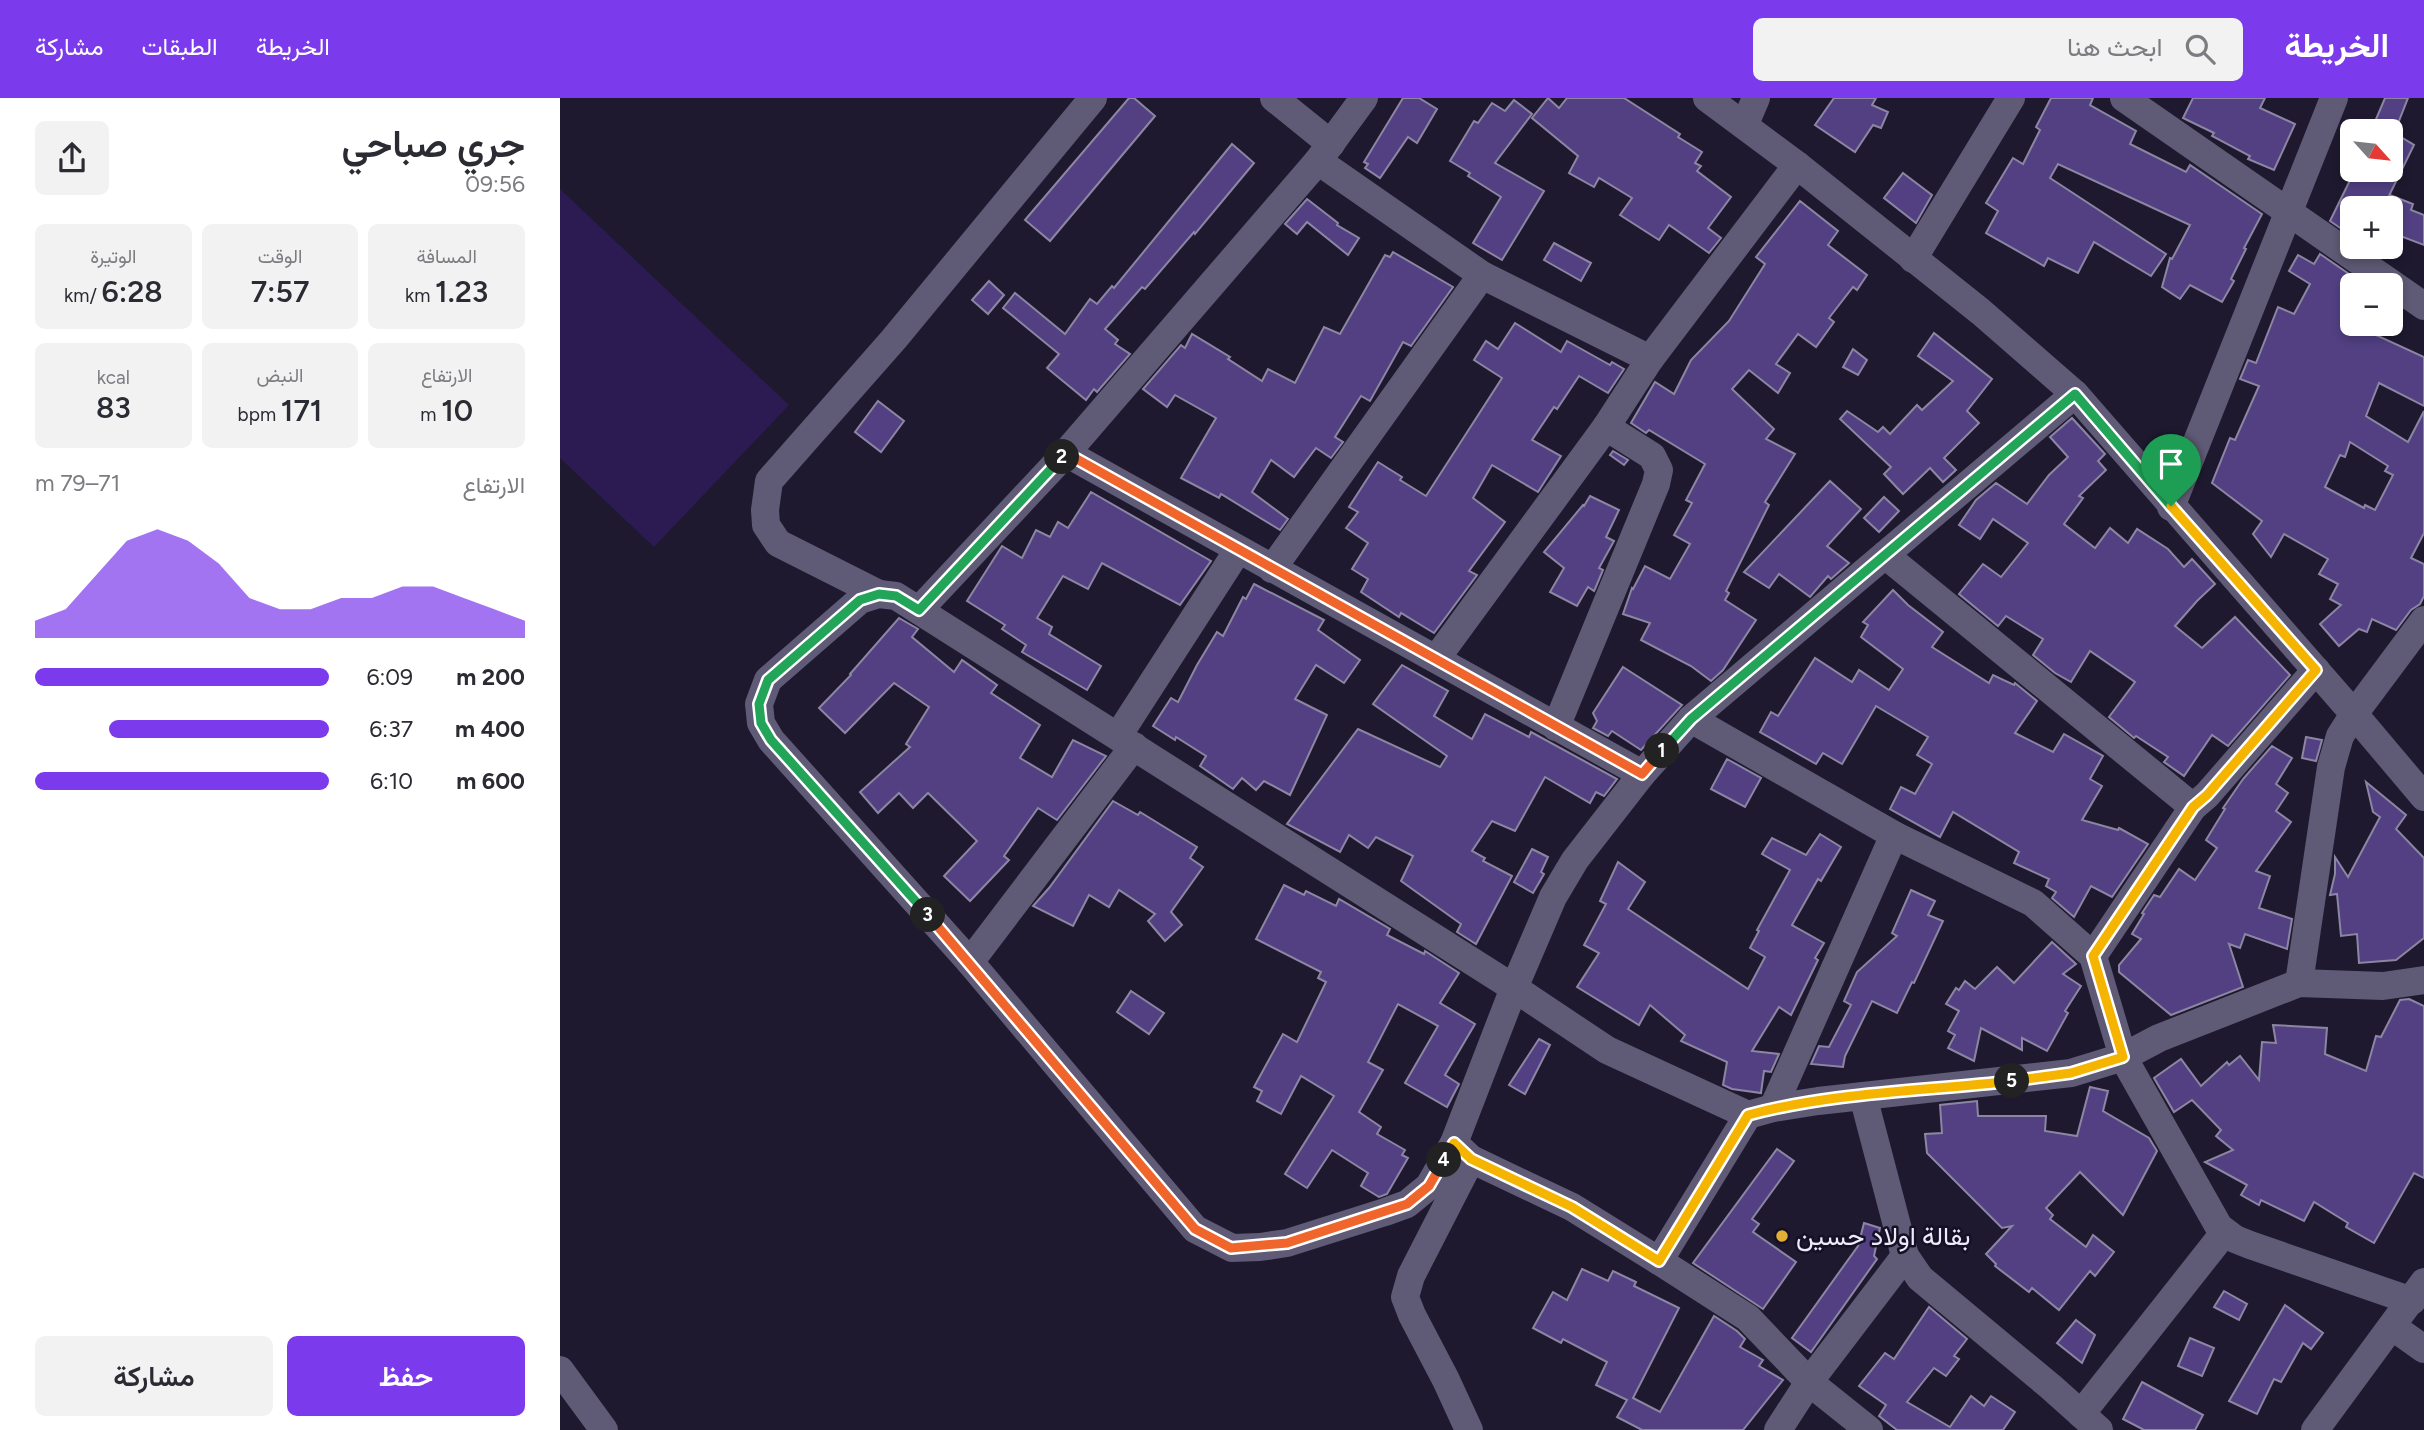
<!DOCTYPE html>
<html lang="ar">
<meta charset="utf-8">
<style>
body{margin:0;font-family:Figtree,Vazirmatn,sans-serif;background:#f2f2f3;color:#2b2b33;direction:rtl;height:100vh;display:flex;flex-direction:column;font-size:26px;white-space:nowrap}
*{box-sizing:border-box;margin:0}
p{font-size:23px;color:#7c7c81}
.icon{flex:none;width:38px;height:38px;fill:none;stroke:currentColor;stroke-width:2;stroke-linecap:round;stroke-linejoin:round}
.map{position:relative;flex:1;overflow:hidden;direction:ltr}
.details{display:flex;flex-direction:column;background:#fff;width:560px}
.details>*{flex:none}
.needle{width:46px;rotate:117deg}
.buttons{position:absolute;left:1780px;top:21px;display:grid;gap:14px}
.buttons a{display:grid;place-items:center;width:63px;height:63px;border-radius:10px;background:#fff;box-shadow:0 4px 10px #0003;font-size:35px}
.pin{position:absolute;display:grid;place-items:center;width:60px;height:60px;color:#fff;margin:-72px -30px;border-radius:50% 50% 50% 0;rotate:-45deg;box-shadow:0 0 7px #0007}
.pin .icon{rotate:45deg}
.km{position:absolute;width:35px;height:35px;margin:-18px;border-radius:50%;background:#222;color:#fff;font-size:19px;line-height:35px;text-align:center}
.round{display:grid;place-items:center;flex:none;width:74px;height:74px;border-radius:10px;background:#f2f2f3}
.overview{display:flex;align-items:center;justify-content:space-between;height:119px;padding:0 35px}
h1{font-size:38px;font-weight:600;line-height:52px}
.figures{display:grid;grid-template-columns:repeat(3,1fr);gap:10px;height:119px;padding:7px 35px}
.figures div{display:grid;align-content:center;border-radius:10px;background:#f2f2f3;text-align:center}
.figures b{font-size:30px;font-weight:600}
.figures small{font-size:19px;font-weight:400}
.figures p{font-size:19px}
.chart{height:196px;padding:14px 35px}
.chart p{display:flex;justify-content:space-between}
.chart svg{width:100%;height:126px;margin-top:7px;fill:#7c3aed;opacity:.7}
.action{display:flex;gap:14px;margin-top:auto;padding:14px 35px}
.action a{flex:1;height:80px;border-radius:10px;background:#7c3aed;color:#fff;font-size:28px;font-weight:600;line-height:80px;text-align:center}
.action a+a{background:#f2f2f3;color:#2b2b33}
ul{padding:0 35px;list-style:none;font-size:23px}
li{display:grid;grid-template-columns:112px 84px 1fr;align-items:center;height:52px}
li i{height:18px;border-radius:9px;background:#7c3aed}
header{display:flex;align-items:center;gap:42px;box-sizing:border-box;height:98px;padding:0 35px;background:#7c3aed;color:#fff}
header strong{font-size:33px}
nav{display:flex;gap:38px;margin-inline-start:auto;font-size:24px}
.search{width:490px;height:63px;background:#f2f2f3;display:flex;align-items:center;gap:18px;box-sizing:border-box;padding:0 24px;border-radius:10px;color:#7c7c81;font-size:26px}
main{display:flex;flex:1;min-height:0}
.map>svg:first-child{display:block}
.green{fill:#2c1b53}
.building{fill:#524083;stroke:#8c86a3;stroke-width:2;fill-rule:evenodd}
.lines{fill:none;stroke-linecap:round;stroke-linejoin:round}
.minor{stroke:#5f5a75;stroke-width:28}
.split-1-casing{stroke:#fff;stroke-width:14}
.split-2-casing{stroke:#fff;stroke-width:14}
.split-3-casing{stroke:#fff;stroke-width:14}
.split-4-casing{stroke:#fff;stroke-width:14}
.split-5-casing{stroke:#fff;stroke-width:14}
.split-6-casing{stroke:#fff;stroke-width:14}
.split-1{stroke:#22a559;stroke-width:9}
.split-2{stroke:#f0652b;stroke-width:9}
.split-3{stroke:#22a559;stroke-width:9}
.split-4{stroke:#f0652b;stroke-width:9}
.split-5{stroke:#f5b400;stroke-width:9}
.split-6{stroke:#f5b400;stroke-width:9}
.poi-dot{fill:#e3ae35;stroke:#151025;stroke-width:2.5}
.labels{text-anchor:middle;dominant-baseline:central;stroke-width:5;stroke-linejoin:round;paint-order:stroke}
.poi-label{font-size:26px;fill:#edeafa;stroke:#151025;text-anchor:start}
</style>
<header>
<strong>الخريطة</strong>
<div class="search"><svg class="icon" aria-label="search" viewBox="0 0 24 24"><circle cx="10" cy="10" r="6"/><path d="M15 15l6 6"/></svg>ابحث هنا</div>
<nav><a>الخريطة</a><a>الطبقات</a><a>مشاركة</a></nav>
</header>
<main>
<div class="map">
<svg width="1864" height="1332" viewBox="0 0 1864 1332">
<rect width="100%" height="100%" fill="#1e192f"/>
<!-- green -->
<path class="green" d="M0 91 229 307 94 449 0 360Z"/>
<!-- building -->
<g class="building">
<path d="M569 0H574L595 18 490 143 465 122Z"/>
<path d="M843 0H859L877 11 857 45 848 39 820 80 805 70 808 66 804 64Z"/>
<path d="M988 0 999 10 1007 0H1064L1120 36 1118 39 1142 54 1135 65 1141 68 1137 73 1171 99 1148 130 1161 140 1149 155 1109 127 1099 142 1060 117 1072 100 1039 80 1034 89 1009 75 1018 58 972 20Z"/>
<path d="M1274 0H1316L1312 7 1328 14 1321 30 1313 27 1295 54 1255 27Z"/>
<path d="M1491 0H1533L1530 7 1576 33 1570 46 1626 74 1630 67 1702 116 1684 150 1686 151 1671 181 1674 183 1662 204 1630 187 1620 201 1602 189 1610 160 1612 161 1630 127 1498 66 1490 80 1606 156 1591 178 1534 144 1518 175 1488 160 1484 168 1426 135 1438 113 1426 105 1453 60 1463 66 1480 32 1476 29Z"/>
<path d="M1633 0H1705L1700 10 1735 26 1714 72 1688 61 1690 58 1652 38 1654 35 1623 20Z"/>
<path d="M1825 0H1848L1835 33H1831L1854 47 1823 110H1792V138L1770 123 1795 72H1806L1830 83V33H1811Z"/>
<path d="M954 2 972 16 935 65 984 93 942 162 913 145 941 99 908 78 910 75 890 63 914 23 918 25 932 5 945 13Z"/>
<path d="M672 46 694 65 635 136 634 134 585 191 582 189 545 231 558 242 555 246 570 256 537 294 534 291 526 302 487 270 499 256 443 210 455 195 505 236 530 201 537 206 552 188 554 190Z"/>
<path d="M1343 75 1372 97 1356 125 1324 100Z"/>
<path d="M1830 97 1853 106 1851 112 1864 117V147L1830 134Z"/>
<path d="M747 101 778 125 777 127 799 140 788 157 747 124 737 136 725 126Z"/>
<path d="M1240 103 1278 133 1268 147 1307 177 1297 192 1293 189 1269 220 1274 224 1256 249 1238 236 1216 266 1230 275 1218 295 1189 272 1172 291 1214 331 1206 341 1235 356 1205 404 1209 407 1166 493 1169 495 1165 502 1196 522 1163 572 1151 583 1131 568 1081 542 1090 525 1063 516 1072 490 1073 491 1085 468 1110 481 1130 446 1114 437 1132 405 1126 402 1145 366 1089 332 1086 335 1071 325 1095 284 1114 296 1131 262 1169 223 1205 166 1196 159Z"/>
<path d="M994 145 1031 165 1021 183 984 162Z"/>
<path d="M833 154 893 189 851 248 843 244 810 303 801 298 775 339 783 344 771 360 756 350 734 379 711 362 692 394 728 421 720 432 661 396 659 400 621 380 656 320 615 297 607 309 583 291 621 247 625 250 632 236 670 259 668 261 702 283 708 271 735 285 764 229 780 236 825 157 830 159Z"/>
<path d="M1760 156 1805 187H1792V226L1864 259V308L1819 285 1806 318 1848 344 1864 313V435L1851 460 1864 466V498L1860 506 1851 512 1836 532 1812 521 1807 534 1799 531 1779 548 1760 526 1781 507 1770 501 1778 486 1759 476 1768 461 1724 436 1711 459 1693 436 1702 423 1652 385 1670 340 1675 342 1699 288 1680 281 1688 262 1696 265 1718 209 1734 216 1750 186 1729 173 1738 157 1754 166ZM1790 344 1828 368 1825 373 1833 377 1815 412 1805 407 1804 410 1765 389 1780 357 1785 359Z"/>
<path d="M429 183 444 197 428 216 412 202Z"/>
<path d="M955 225 1001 254 1007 243 1050 267 1052 264 1064 271 1048 295 1019 278 997 311 994 309 972 342 1001 358 978 394 932 367 913 400 945 424 909 473 917 477 874 535 841 515 839 519 801 494 808 481 792 471 808 445 786 430 798 414 789 409 818 364 842 379 840 382 866 398 942 280 914 262 926 243 938 251Z"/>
<path d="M1374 235 1432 281 1407 313 1419 325 1384 360 1396 372 1383 384 1370 370 1343 396 1324 376 1331 369 1280 321 1287 313 1318 334 1323 329 1330 336 1357 307 1362 312 1393 283 1358 258Z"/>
<path d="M1293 251 1307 262 1298 277 1283 269Z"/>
<path d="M318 303 344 323 321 354 295 334Z"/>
<path d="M1512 320 1545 356 1538 363 1546 372 1519 398 1523 400 1504 426 1535 450 1550 430 1568 445 1577 431 1608 451 1624 469 1632 461 1655 486 1637 503 1615 528 1642 550 1675 519 1730 577 1668 648 1652 637 1624 678 1604 664 1608 659 1576 638 1574 640 1549 619 1575 584 1530 553 1511 584 1495 575 1473 557 1483 541 1446 518 1438 528 1399 496 1423 466 1441 479 1468 445 1433 421 1420 441 1399 427 1416 402 1436 385 1467 406 1489 377 1508 359 1490 339Z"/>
<path d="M1053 353 1068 362 1064 367 1050 357Z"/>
<path d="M1270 383 1301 411 1267 448 1289 465 1271 481 1268 478 1250 499 1219 476 1209 490 1184 474Z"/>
<path d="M531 394 651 463 620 507 542 465 528 491 503 478 477 520 492 529 489 536 541 568 527 592 462 554 466 547 442 531 445 527 407 503 442 448 462 460 476 432 490 439 498 424 508 430Z"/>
<path d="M1030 398 1059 412 1046 439 1054 443 1039 470 1043 472 1035 491 1034 493 1028 489 1017 508 990 494 1004 470 984 454 1023 407 1024 408Z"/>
<path d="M1324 399 1339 413 1319 434 1304 420Z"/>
<path d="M694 486 764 522 758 532 800 562 784 585 756 567 735 601 767 617 730 697 704 683 696 692 682 680 673 691 640 668 646 658 616 639 615 642 593 628 611 600 618 604 637 567 657 534 663 538 683 499 686 501Z"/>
<path d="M1333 492 1348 507 1383 534 1372 549 1429 585 1433 577 1454 587 1455 585 1477 603 1455 635 1493 654 1504 636 1543 658 1530 681 1542 688 1522 722 1558 732 1559 730 1588 746 1552 799 1531 788 1514 819 1492 800 1496 794 1486 788 1489 781 1454 765 1459 754 1393 714 1380 739 1330 711 1341 689 1355 696 1372 666 1357 657 1368 639 1316 608 1282 666 1263 655 1256 666 1200 634 1211 614 1218 618 1255 560 1292 584 1299 572 1329 592 1343 571 1301 539 1308 527 1303 524Z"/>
<path d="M339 520 358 531 352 539 394 574 402 562 437 587 431 595 480 627 460 660 492 679 513 642 546 658 497 722 478 710 444 758 449 762 410 803 384 778 417 743 368 695 353 710 339 695 318 715 300 694 350 649 346 646 369 609 334 585 285 635 259 610 291 577 290 576Z"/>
<path d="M842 567 888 593 874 618 912 641 925 616 969 639 971 634 1057 681 1044 698 1036 694 1030 705 985 679 955 733 932 723 912 753 925 760 923 763 952 778 916 846 897 834 901 826 841 783 853 758 816 739 808 750 789 737 780 754 727 726 798 631 880 669 887 658 813 606Z"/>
<path d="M1063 569 1122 607 1081 652 1052 633 1048 638 1033 630 1037 623 1033 615Z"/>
<path d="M1746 639 1762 642 1756 663 1742 660Z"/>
<path d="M1712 648 1732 660 1716 686 1728 695 1716 713 1731 724 1696 773 1710 778 1699 810 1732 821 1727 851 1685 836 1680 850 1669 846 1683 889 1611 917 1559 874V867L1581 841 1572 836 1584 816 1582 815 1594 797 1600 799 1619 771 1635 782 1657 750 1646 742 1665 711 1663 710 1683 681Z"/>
<path d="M1167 661 1201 680 1185 709 1151 691Z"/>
<path d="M1806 684 1846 717 1836 731 1864 760V840L1836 862 1799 865 1797 836 1781 838 1777 796 1770 797 1775 776V759L1788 779 1820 719 1813 714Z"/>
<path d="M553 703 578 717 580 714 637 749 630 760 643 769 611 814 622 827 605 843 588 823 595 816 559 792 549 809 529 797 513 828 473 808 489 790Z"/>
<path d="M1260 736 1281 749 1261 783 1258 781 1232 827 1264 845 1255 860 1258 862 1231 917 1219 909 1192 953 1219 956 1211 974 1204 973 1201 995 1172 991 1163 987 1167 964 1121 943 1125 937 1090 907 1079 927 1017 889 1039 855 1024 847 1046 806 1040 803 1058 764 1085 784 1068 811 1188 891 1205 859 1190 850 1199 833 1197 832 1230 772 1202 756 1212 740 1246 757Z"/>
<path d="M972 751 988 759 981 774 984 776 973 795 954 784Z"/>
<path d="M724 787 744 797 746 793 776 808 779 801 830 831 827 837 864 856 865 853 899 875 880 905 915 926 885 977 899 986 887 1009 845 985 878 928 838 906 808 964 823 972 799 1014 821 1029 817 1036 845 1052 842 1057 848 1060 827 1096 819 1099 801 1088 808 1075 772 1052 747 1090 725 1076 774 998 741 978 721 1016 697 1003 702 993 694 989 723 936 737 944 766 884 758 880 761 874 696 841Z"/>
<path d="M1351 792 1375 803 1368 817 1383 823 1354 885 1352 884 1337 915 1312 903 1285 958 1283 969 1251 966 1259 948 1269 949 1291 907 1284 903 1297 874 1337 838 1332 835Z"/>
<path d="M1492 844 1516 866 1503 876 1521 888 1505 913 1508 915 1487 953 1462 940V952L1421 930 1414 963 1388 950 1395 937 1388 933 1399 913 1386 906 1396 890 1399 892 1405 883 1415 891 1437 869 1454 885Z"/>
<path d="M571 893 604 915 589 936 557 914Z"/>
<path d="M1849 901 1864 908V1080L1854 1075 1814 1145 1786 1129 1788 1125 1754 1104 1744 1123 1701 1102 1699 1107 1681 1097 1687 1087 1645 1064 1673 1052 1656 1038 1661 1032 1632 1002 1614 1014 1594 980 1621 961 1641 988 1667 964 1669 967 1680 958 1699 982 1702 944 1716 945 1713 927 1767 930 1765 956 1806 973 1816 938 1821 939 1840 902Z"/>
<path d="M979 941 990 947 965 996 949 987Z"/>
<path d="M1530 989 1548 993 1543 1013 1589 1040 1597 1053 1563 1117 1520 1074 1486 1110 1493 1117 1490 1121 1526 1149 1533 1137 1554 1154 1535 1178 1530 1173 1499 1212 1472 1190 1469 1194 1435 1168 1436 1166 1426 1156 1452 1128 1442 1130 1367 1055 1365 1036 1382 1035 1380 1007 1417 1003 1418 1018H1486L1485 1033 1517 1038Z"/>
<path d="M1217 1051 1234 1063 1192 1121 1199 1126 1193 1134 1236 1164 1203 1211 1133 1165Z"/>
<path d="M1304 1125 1320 1130 1314 1158 1317 1161 1251 1254 1232 1240 1298 1148Z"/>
<path d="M1022 1171 1048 1183 1053 1173 1076 1184 1074 1188 1119 1210 1073 1300 1100 1314 1154 1218 1177 1233 1185 1241 1180 1249 1203 1262 1199 1268 1223 1282 1183 1332H1082L1057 1319 1067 1302 1036 1287 1047 1264 1003 1241 1001 1245 973 1230 993 1194 1007 1202Z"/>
<path d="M1664 1193 1687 1206 1679 1222 1654 1209Z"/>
<path d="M1725 1207 1763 1235 1751 1251 1743 1245 1721 1284 1714 1281 1697 1316 1669 1303Z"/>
<path d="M1369 1209 1407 1241 1394 1258 1399 1261 1386 1278 1374 1270 1347 1304 1390 1329 1411 1298 1424 1308 1431 1298 1455 1314 1443 1332H1337L1319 1318 1326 1307 1299 1288 1325 1255 1334 1261Z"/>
<path d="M1516 1222 1535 1237 1522 1265 1497 1245Z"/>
<path d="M1630 1240 1654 1250 1642 1278 1618 1268Z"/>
<path d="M1582 1284 1643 1317 1635 1332H1584L1563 1321Z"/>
</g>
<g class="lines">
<!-- minor -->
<g class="minor">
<path d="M714 0 771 46"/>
<path d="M1147 0 1237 67 1421 214 1515 296 1794 616 1864 699"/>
<path d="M1564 0 1864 208"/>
<path d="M1185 26 1196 0"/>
<path d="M758 63 922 177 1090 261"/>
<path d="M1353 161 1451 0"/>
<path d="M506 355 1082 676"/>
<path d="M1611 409 1774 0"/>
<path d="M1325 457 1633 709"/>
<path d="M712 471 922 177"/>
<path d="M319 496 218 445 206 427 205 412 209 383 334 241 533 0"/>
<path d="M359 512 506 355 758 63 804 0"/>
<path d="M876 561 1046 329 1090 261 1237 67"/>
<path d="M1131 621 1334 737 1473 805 1533 858 1563 959 1659 1129 1675 1141 1690 1147 1852 1203"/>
<path d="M996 629 1096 386 1099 372 1092 358 1046 329"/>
<path d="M558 638 678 452"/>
<path d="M1533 858 1633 709 1647 697 1756 572"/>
<path d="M410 864 574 648"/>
<path d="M1739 885 1771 669 1780 638 1794 616 1864 522"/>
<path d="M1303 998 1345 1158 1360 1180 1491 1289 1539 1332"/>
<path d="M1213 1010 1334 737"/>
<path d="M1188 1017 1099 1163 1012 1109 911 1061 894 1045 954 890 1047 952 1188 1017 1213 1010 1258 1003 1511 975 1563 959 1599 940 1739 885 1823 888 1864 882"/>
<path d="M894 1045 869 1088 847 1106 825 1114 727 1145 700 1149 672 1150 635 1131 410 864 211 642 201 625 199 606 208 582 300 502 319 496 336 498 954 890 993 799 1015 762 1082 676 1131 621 1515 296"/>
<path d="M1099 1163 1188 1220 1249 1284 1309 1332"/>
<path d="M1833 1229 1864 1251"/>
<path d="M0 1272 44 1332"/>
<path d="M1521 1316 1664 1135"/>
<path d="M909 1332 886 1282 852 1217 845 1199 851 1178 911 1061"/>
<path d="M1218 1332 1249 1284 1345 1158"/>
<path d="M1755 1332 1864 1184"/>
</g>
</g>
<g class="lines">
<!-- split-1 casing -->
<g class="split-1-casing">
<path id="split-1" d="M1102 653 1131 621 1515 296 1611 408"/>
</g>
<!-- split-2 casing -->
<g class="split-2-casing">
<path id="split-2" d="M502 359 506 355 1082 676 1102 653"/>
</g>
<!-- split-3 casing -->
<g class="split-3-casing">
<path id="split-3" d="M368 817 211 642 201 625 199 606 208 582 300 502 319 496 336 498 359 512 502 359"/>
</g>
<!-- split-4 casing -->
<g class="split-4-casing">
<path id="split-4" d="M368 817 635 1131 671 1150 727 1145 847 1106 869 1088 884 1062"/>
</g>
<!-- split-5 casing -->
<g class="split-5-casing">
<path id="split-5" d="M884 1062 894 1045 911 1061 1012 1109 1099 1163 1188 1017C1274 994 1365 993 1452 983"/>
</g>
<!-- split-6 casing -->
<g class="split-6-casing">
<path id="split-6" d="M1452 983 1511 975 1563 959 1533 858 1633 709 1647 697 1756 572 1611 408"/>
</g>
<!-- split-1 -->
<use href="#split-1" class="split-1"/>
<!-- split-2 -->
<use href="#split-2" class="split-2"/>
<!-- split-3 -->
<use href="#split-3" class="split-3"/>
<!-- split-4 -->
<use href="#split-4" class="split-4"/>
<!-- split-5 -->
<use href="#split-5" class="split-5"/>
<!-- split-6 -->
<use href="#split-6" class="split-6"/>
</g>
<!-- markers -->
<circle class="poi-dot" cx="1222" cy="1138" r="7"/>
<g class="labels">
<!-- poi labels -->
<g class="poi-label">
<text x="1236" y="1138">بقالة اولاد حسين</text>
</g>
</g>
</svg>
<div class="buttons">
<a><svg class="needle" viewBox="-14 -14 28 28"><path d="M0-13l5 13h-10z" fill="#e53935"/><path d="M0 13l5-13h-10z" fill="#7c7c81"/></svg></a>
<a>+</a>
<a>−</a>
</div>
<div class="pin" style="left:1611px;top:408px;background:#1e9e55"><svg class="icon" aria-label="arrive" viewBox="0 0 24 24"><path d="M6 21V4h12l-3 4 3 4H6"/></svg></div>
<b class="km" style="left:1102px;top:653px">1</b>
<b class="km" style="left:502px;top:359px">2</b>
<b class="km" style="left:368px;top:817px">3</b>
<b class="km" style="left:884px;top:1062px">4</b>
<b class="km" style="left:1452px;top:983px">5</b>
</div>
<section class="details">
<div class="overview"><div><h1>جري صباحي</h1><p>09:56</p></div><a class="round"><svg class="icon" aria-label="share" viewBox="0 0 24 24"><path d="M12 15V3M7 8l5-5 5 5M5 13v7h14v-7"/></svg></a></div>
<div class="figures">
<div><p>المسافة</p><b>1.23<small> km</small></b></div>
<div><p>الوقت</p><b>7:57</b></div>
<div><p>الوتيرة</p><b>6:28<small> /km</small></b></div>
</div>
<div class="figures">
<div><p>الارتفاع</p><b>10<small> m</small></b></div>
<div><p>النبض</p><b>171<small> bpm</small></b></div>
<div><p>kcal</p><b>83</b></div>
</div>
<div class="chart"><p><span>الارتفاع</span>71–79 m</p>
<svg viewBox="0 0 160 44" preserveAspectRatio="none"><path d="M0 44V38L10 34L20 22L30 10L40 6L50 10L60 18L70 30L80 34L90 34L100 30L110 30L120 26L130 26L140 30L150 34L160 38V44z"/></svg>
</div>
<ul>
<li><b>200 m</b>6:09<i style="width:100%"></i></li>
<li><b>400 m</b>6:37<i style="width:75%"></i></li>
<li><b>600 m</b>6:10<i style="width:100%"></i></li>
</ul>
<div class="action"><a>حفظ</a><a>مشاركة</a></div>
</section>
</main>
